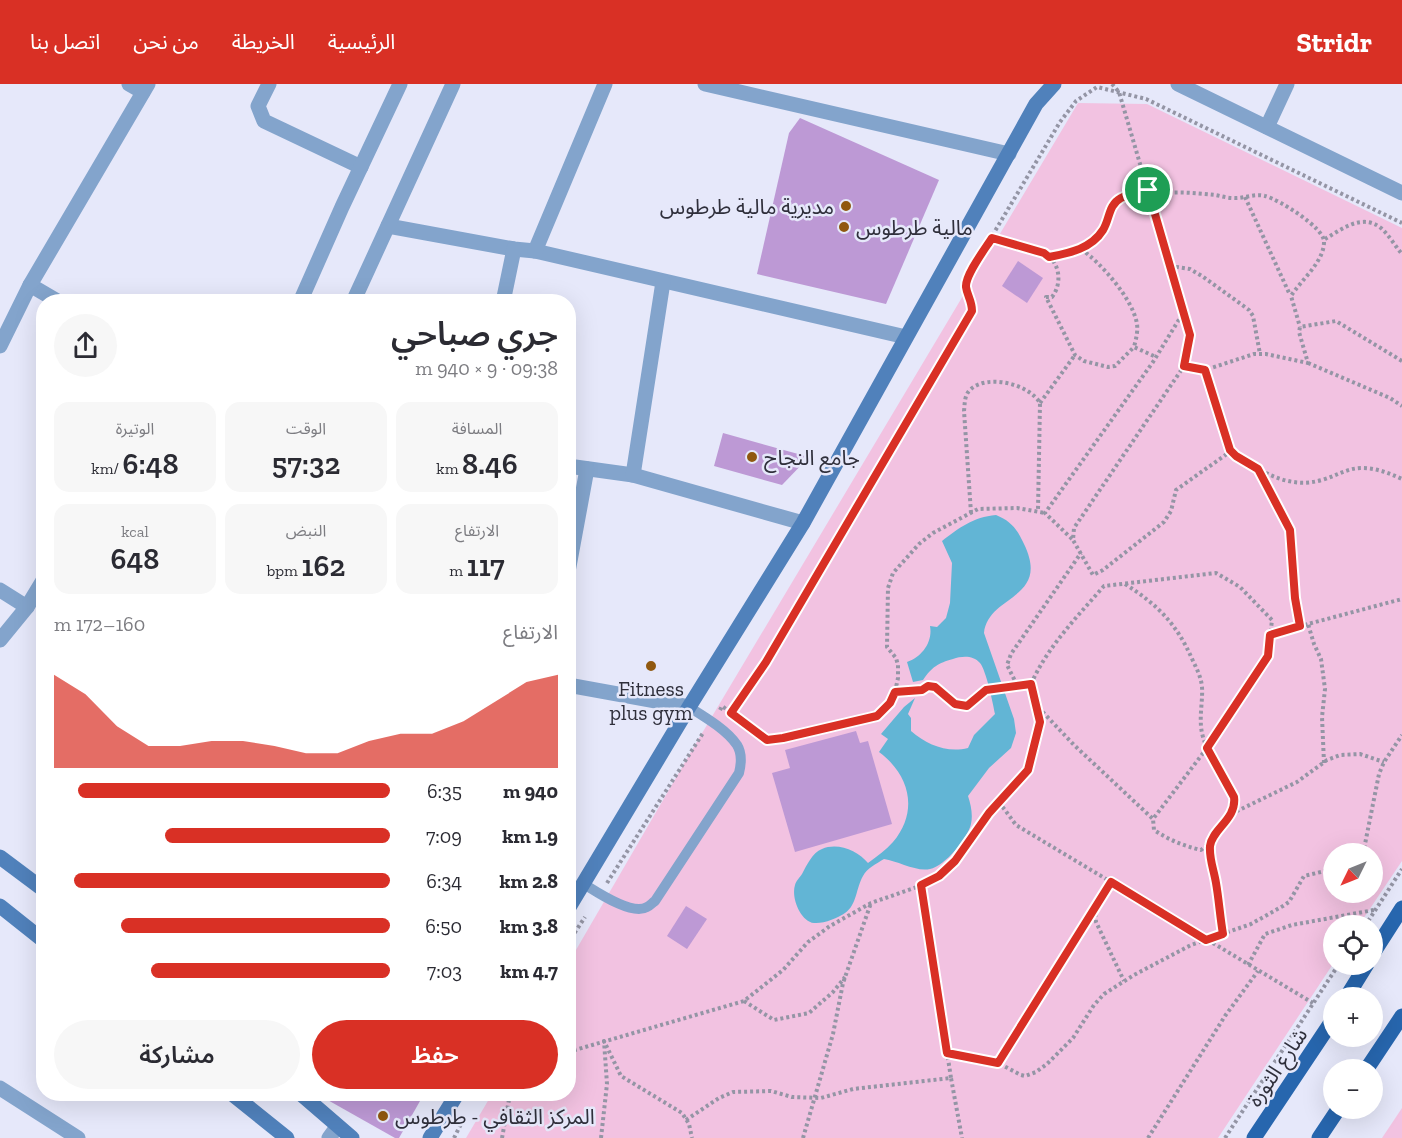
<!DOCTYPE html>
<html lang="ar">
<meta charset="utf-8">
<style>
body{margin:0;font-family:"Zilla Slab","Noto Sans Arabic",serif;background:#f7f7f7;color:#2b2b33;direction:rtl;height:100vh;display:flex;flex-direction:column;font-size:22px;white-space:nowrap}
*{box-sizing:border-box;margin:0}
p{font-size:20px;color:#7c7c81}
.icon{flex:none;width:33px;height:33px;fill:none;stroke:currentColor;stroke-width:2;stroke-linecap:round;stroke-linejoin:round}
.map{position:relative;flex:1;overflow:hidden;direction:ltr}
.sheet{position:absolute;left:36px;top:210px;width:540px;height:807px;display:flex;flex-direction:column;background:#fff;border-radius:24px;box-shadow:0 6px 24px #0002;direction:rtl}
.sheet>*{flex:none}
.needle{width:39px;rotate:227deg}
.tools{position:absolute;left:1323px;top:759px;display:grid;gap:12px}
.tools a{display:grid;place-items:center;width:60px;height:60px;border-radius:50%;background:#fff;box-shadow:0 6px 24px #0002;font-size:30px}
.pin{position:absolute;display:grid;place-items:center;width:51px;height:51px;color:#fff;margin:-26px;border:3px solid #fff;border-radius:50%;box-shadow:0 2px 6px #0007}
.round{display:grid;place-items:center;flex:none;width:63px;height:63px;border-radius:32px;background:#f7f7f7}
.overview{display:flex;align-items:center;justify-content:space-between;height:102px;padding:0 18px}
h1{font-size:33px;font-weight:600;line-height:45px}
.figures{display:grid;grid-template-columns:repeat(3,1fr);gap:9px;height:102px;padding:6px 18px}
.figures div{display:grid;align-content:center;border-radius:15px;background:#f7f7f7;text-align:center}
.figures b{font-size:30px;font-weight:600}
.figures small{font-size:16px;font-weight:400}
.figures p{font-size:16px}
.chart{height:168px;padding:12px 18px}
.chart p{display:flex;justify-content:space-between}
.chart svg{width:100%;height:108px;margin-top:6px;fill:#d93025;opacity:.7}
.button{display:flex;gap:12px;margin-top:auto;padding:12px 18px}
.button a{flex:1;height:69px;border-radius:36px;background:#d93025;color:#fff;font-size:24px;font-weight:600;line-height:69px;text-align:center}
.button a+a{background:#f7f7f7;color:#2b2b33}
ul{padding:0 18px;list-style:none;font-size:20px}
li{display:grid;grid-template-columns:96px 72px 1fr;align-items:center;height:45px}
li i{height:15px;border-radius:8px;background:#d93025}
header{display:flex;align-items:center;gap:36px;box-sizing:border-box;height:84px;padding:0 30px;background:#d93025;color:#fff}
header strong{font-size:28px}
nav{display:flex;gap:33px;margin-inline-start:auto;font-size:21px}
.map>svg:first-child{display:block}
.green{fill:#f2c2e1;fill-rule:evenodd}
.water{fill:#62b5d5}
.building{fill:#bd99d5}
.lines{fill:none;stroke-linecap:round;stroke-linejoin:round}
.path{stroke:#9495a5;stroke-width:4;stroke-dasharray:3 3;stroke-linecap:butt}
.service{stroke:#83a4cc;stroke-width:10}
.minor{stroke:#83a4cc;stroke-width:15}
.tertiary{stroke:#83a4cc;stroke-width:15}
.secondary{stroke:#5081bb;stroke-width:15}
.primary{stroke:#2766ae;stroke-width:15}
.route-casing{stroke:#fff;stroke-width:12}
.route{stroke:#d93025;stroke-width:8}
.poi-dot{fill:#90580f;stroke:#e6e8fa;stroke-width:2}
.labels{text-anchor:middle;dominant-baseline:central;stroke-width:5;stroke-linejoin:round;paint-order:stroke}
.poi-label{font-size:21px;fill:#2f2f3b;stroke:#e6e8fa;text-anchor:start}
.street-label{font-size:21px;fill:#2f2f3b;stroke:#e6e8fa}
</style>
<header>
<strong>Stridr</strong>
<nav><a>الرئيسية</a><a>الخريطة</a><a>من نحن</a><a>اتصل بنا</a></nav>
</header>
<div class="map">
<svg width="1402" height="1054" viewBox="0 0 1402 1054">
<rect width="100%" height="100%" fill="#e6e8fa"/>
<!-- green -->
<g class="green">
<path d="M1078 19 1147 20 1402 144V777L1359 841 1334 842 1333 880 1218 1054H466L492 1010H568L569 878 695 661ZM1334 770H1372V808H1334Z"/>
<path d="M1402 1024V1054H1382Z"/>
</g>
<!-- water -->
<path class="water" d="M996 431C1011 437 1017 445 1024 460 1051 516 988 510 984 549L1014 635 1016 649 1011 664 989 684 968 712C971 721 973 731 971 740 968 754 945 782 930 785 916 788 898 777 884 775 876 780 867 784 863 792 856 804 857 821 845 829 838 834 823 840 814 839 800 837 791 813 795 801 796 797 800 793 802 790 807 781 812 769 822 765 838 758 858 767 868 779 877 772 886 766 893 758 919 727 910 691 879 668L888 655 881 650 904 623 915 614 908 630 911 634V647C927 661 947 669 968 664L974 651 995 630C993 619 986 586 980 579 973 571 962 572 953 575 938 579 932 583 923 596L913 598 907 578C922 573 933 558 930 542L937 543 946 534 950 519 952 479 942 457C959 444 973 433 996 431Z"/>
<!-- building -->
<g class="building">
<path d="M800 34 939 96 886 220 757 190 789 49Z"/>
<path d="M1018 177 1043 194 1027 219 1002 202Z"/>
<path d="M723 349 809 373 782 401 714 382Z"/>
<path d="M856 647 860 659 868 657 892 740 795 768 772 689 790 684 785 666Z"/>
<path d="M686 822 707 835 687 865 667 852Z"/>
<path d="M317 1010H424L399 1054H395Z"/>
</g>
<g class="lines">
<!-- path -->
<g class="path">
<path d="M1112 0 1119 8 1190 251 1184 282 1074 444 1073 456 1093 491 1103 486 1164 438 1171 427 1176 406 1231 367"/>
<path d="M1151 112C1170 106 1195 109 1215 111 1221 112 1227 114 1233 114 1244 115 1254 109 1265 112 1278 115 1325 144 1324 158 1324 178 1301 196 1291 212L1300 243"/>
<path d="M1245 113 1290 211"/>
<path d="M992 154C1008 159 1027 161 1042 168 1060 176 1063 199 1052 213H1046L1075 271 1084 277 1108 283 1115 282 1134 263 1156 273"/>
<path d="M1325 155C1342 145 1362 129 1381 144 1389 151 1395 162 1402 170"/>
<path d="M1081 165C1101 179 1133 215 1137 240 1138 248 1136 255 1134 263"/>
<path d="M1049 173C1069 169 1091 165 1103 146 1110 135 1108 121 1121 114 1129 110 1140 108 1148 106"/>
<path d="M1170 182 1190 185 1202 192 1249 226 1253 232 1260 270"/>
<path d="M1402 277 1336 237 1300 243 1299 248 1308 279 1266 270H1254L1205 286 1230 366C1235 372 1241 375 1248 379 1271 393 1294 404 1322 396 1336 392 1347 384 1362 384 1376 384 1389 389 1402 395"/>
<path d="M1308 279 1390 314 1402 322"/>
<path d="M1184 282 1205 286"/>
<path d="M1040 319 1075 271"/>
<path d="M1258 387 1290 446 1295 514 1300 542"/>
<path d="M971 429 964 327C965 319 964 311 971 305 988 290 1029 300 1040 319L1038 426"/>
<path d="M1072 455 1045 429 1153 278 1183 229"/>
<path d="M1125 500C1158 521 1177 540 1193 577 1197 585 1201 593 1202 603 1203 619 1198 636 1203 653 1207 669 1237 712 1234 723 1233 728 1228 734 1225 739 1219 749 1211 758 1201 766 1184 762 1169 756 1154 746L1153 735"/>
<path d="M1270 551 1308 540"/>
<path d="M1031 600C1048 562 1077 533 1104 502L1216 489 1240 503 1272 536 1268 572 1207 664 1153 735 1074 661 1038 623"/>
<path d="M1017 601 1007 581 1011 570 1081 469"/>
<path d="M720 626 722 622 767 656 783 654 877 632 890 619 895 608 898 594V581L896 574 887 563 888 504 893 489 919 460 933 449 978 425 1017 424 1045 429"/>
<path d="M731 629 766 578 972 227C973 215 966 206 967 194L1060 38 1076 17 1097 3 1146 15 1402 139"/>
<path d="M1324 679 1322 633 1325 605 1321 575 1314 560 1308 540 1402 515"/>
<path d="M999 718 1016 741 1313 919"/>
<path d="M1231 730 1297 698 1327 676 1340 671 1360 670 1384 678"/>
<path d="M1210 759V774L1216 798 1223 850"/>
<path d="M1363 770 1379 690 1384 678 1402 651"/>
<path d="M1111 798 1095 827 1096 838 1124 897"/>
<path d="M607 799 703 649"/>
<path d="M921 801 951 994"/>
<path d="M1365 842 1402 785"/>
<path d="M568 859 585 833"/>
<path d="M1248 881 1265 850 1292 841 1374 826"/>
<path d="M744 917 774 936 809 929 833 908 845 893"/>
<path d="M568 968 744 917 783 886 808 858 830 842 871 819 917 803 939 792 955 777 989 729 1028 686 1040 638 1031 600 986 606 967 622 955 620 935 603 928 602 922 606 895 608"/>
<path d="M947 969 998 979 1021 991 1025 992 1036 988 1047 980 1073 954 1094 921 1104 910 1134 891 1191 861 1251 840 1283 822 1289 818 1304 792 1325 787H1334"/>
<path d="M998 979 1098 821"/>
<path d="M686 1036 719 1014 733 1008 771 1007 792 1013 821 1014 853 1005 951 994 962 1054"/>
<path d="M454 1054 464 1034"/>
<path d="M502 1054 510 1010"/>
<path d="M601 1054 607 1000 604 957 621 992 682 1029 689 1040 692 1054"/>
<path d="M803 1054 833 950 843 899 871 819"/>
<path d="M1148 1054 1225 932 1258 887"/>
<path d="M1225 1054 1339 880"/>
</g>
<!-- service -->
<path class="service" d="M584 800C597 808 632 832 647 823 650 822 652 819 655 817L739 689C741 681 742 669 737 661 727 646 705 633 689 623"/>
<!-- minor -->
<g class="minor">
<path d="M129 0 143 8"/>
<path d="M269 0 258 22 264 37 361 83"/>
<path d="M705 0 1009 70"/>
<path d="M1267 43 1287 0"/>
<path d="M388 142 514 165 535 167 906 253"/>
<path d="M535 167 605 0"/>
<path d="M30 201 59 218"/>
<path d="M300 218 342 123 400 0"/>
<path d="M353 218 453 0"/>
<path d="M503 218 514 165"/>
<path d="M0 262 30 201 148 0"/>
<path d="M568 382 633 391 803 439"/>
<path d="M633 391 663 198"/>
<path d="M568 488 587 385"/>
<path d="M0 506 27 523"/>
<path d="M0 556 27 523 44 495"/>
<path d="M568 601 689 623"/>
<path d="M0 1004 78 1054"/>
</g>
<!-- tertiary -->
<g class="tertiary">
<path d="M1178 0 1402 109"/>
<path d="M329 1054 337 1043"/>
</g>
<!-- secondary -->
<g class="secondary">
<path d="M0 773 44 806"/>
<path d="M0 822 44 857"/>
<path d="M568 825 689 623 803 439 1036 20 1054 0"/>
<path d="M232 1010 287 1054"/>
<path d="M301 1010 352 1054"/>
<path d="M430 1054 457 1010"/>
</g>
<!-- primary -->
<g class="primary">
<path d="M1372 871 1402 824"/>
<path d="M1346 914 1367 880"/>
<path d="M1366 986 1402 932"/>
<path d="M1254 1054 1334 934"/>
<path d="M1319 1054 1339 1024"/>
</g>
</g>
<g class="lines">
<!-- route casing -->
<g class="route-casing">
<path id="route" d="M1148 106 1190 251 1184 282 1205 286 1230 366 1236 372 1258 385 1290 446 1295 514 1300 542 1270 551 1268 572 1207 664 1234 713C1237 735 1212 745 1210 762 1209 775 1214 786 1216 799 1219 816 1220 833 1223 850L1206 856 1111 798 998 979 947 969 921 801 939 792 955 777 989 729 1028 686 1040 638 1031 600 986 606 967 622 955 620 935 603 928 602 922 606 895 608 890 619 877 632 783 654 767 656 731 629 766 578 972 227C972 217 967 211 966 203 965 191 985 165 992 154L1044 169 1049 173C1069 169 1091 165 1103 146 1110 135 1108 121 1121 114 1129 110 1140 108 1148 106Z"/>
</g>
<!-- route -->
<use href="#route" class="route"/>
</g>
<!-- markers -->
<g class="poi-dot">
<circle cx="846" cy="122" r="6"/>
<circle cx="844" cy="143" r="6"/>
<circle cx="752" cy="373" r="6"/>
<circle cx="651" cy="582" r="6"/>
<circle cx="383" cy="1032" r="6"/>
</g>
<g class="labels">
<!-- poi labels -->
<g class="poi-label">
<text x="834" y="122" text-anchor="end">مديرية مالية طرطوس</text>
<text x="856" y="143">مالية طرطوس</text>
<text x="764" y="373">جامع النجاح</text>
<text x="651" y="604" text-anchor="middle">Fitness<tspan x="651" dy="24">plus gym</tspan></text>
<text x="395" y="1032">المركز الثقافي - طرطوس</text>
</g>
<!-- street labels -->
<g class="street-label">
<text transform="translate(1277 983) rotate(-56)">شارع الثورة</text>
</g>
</g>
</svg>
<div class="tools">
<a><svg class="needle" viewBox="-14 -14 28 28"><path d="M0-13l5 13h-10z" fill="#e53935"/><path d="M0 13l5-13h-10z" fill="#7c7c81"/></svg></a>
<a><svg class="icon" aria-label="locate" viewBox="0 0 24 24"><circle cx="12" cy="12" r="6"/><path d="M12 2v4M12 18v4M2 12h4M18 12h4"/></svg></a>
<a>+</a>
<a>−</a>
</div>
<div class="pin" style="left:1148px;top:106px;background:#1e9e55"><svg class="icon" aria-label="arrive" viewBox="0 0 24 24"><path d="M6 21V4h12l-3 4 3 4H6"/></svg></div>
<section class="sheet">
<div class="overview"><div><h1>جري صباحي</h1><p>09:38 · 9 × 940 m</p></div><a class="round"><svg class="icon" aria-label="share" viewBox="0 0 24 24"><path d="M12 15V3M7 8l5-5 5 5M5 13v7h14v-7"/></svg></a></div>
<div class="figures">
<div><p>المسافة</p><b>8.46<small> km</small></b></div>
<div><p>الوقت</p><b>57:32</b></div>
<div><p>الوتيرة</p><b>6:48<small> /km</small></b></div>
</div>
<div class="figures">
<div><p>الارتفاع</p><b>117<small> m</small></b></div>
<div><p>النبض</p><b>162<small> bpm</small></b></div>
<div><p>kcal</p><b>648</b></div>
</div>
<div class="chart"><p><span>الارتفاع</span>160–172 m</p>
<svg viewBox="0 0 160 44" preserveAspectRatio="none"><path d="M0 44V6L10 14L20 27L30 35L40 35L50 33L60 33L70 35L80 38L90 38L100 33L110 30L120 30L130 25L140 17L150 9L160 6V44z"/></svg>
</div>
<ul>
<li><b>940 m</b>6:35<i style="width:93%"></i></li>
<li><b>1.9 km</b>7:09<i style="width:67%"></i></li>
<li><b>2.8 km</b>6:34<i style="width:94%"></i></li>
<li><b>3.8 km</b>6:50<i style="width:80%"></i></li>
<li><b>4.7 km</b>7:03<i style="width:71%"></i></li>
</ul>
<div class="button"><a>حفظ</a><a>مشاركة</a></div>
</section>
</div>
